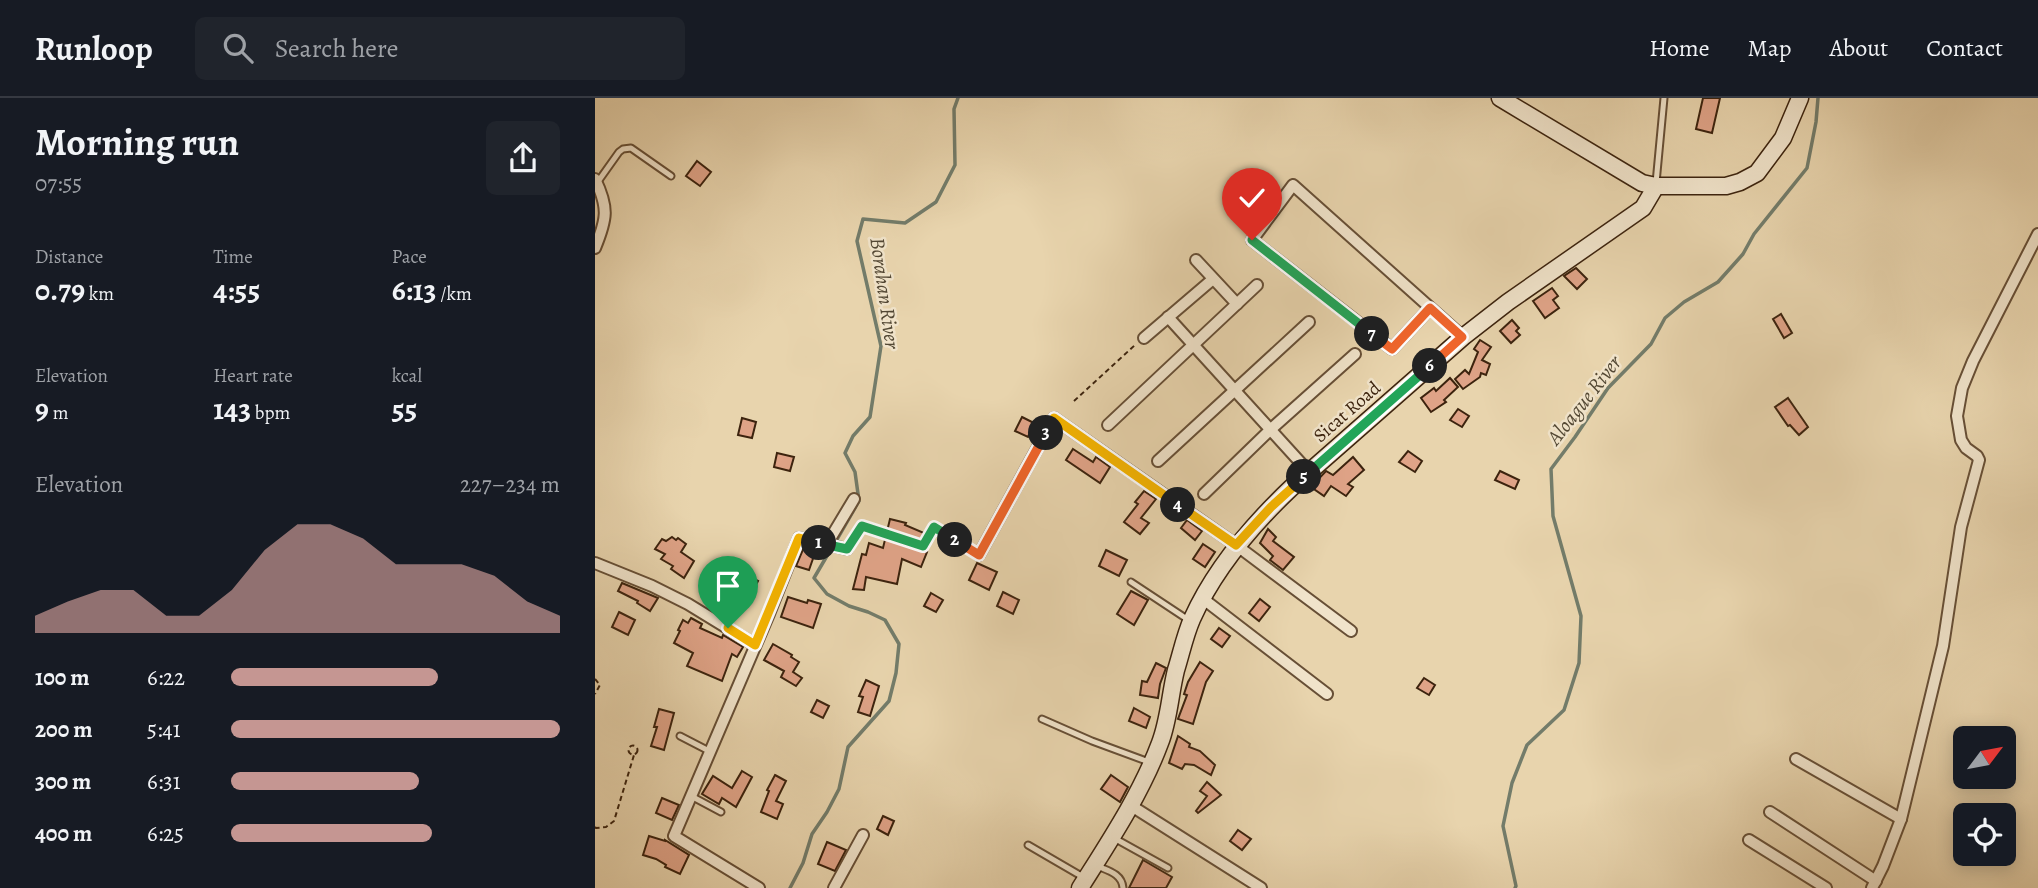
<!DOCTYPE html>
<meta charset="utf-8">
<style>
body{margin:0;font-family:Alegreya,serif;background:#20242c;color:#f1f3f6;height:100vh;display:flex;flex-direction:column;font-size:26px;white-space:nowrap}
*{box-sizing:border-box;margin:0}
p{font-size:23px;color:#9ea1a6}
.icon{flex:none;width:38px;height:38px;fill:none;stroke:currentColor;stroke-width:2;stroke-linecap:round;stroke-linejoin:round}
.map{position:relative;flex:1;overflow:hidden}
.details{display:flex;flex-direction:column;background:#171b24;width:595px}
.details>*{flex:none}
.needle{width:46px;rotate:58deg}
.fabs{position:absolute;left:1358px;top:628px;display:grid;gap:14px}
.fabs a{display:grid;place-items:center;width:63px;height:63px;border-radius:10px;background:#171b24;box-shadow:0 4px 18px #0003;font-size:35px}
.pin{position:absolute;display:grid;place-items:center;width:60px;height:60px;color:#fff;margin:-72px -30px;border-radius:50% 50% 50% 0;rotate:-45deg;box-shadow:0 0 7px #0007}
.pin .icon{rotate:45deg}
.km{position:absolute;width:35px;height:35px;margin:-18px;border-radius:50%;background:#222;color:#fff;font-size:19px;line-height:35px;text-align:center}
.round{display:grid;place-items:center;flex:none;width:74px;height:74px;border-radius:10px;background:#20242c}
.overview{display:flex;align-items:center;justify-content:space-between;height:119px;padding:0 35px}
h1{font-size:38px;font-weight:600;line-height:52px}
.metrics{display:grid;grid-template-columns:repeat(3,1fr);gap:10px;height:119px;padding:7px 35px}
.metrics div{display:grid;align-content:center}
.metrics b{font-size:30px;font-weight:600}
.metrics small{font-size:19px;font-weight:400}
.metrics p{font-size:19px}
.chart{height:196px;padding:14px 35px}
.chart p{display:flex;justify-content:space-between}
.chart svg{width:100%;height:126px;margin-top:7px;fill:#c59692;opacity:.7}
ul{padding:0 35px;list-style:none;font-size:23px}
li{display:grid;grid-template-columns:112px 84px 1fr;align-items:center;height:52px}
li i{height:18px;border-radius:9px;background:#c59692}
header{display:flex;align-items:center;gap:42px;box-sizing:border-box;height:98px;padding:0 35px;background:#171b24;border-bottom:2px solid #363941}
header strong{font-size:33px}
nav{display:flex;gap:38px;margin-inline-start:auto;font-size:24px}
.search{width:490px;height:63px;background:#20242c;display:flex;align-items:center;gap:18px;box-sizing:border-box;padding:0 24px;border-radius:10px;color:#9ea1a6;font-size:26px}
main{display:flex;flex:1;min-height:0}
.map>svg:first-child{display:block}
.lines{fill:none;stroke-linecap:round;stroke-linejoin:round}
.stream{stroke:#737c6a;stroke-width:3.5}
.building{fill:#dfa387;stroke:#3c230e;stroke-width:2}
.lane-casing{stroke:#674f36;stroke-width:9}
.street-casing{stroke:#674f36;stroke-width:14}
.secondary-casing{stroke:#3c230e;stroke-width:19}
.path{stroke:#3c230e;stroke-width:2;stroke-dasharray:5 3.5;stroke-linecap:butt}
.lane{stroke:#f0e3ca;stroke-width:5}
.street{stroke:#f0e3ca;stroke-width:10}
.secondary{stroke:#f0e3ca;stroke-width:16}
.split-1-casing{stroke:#fff;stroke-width:14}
.split-2-casing{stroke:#fff;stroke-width:14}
.split-3-casing{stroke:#fff;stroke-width:14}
.split-4-casing{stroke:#fff;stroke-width:14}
.split-5-casing{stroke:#fff;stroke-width:14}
.split-6-casing{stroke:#fff;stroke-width:14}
.split-7-casing{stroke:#fff;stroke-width:14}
.split-8-casing{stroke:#fff;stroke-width:14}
.split-1{stroke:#f5b400;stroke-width:9}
.split-2{stroke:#22a559;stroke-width:9}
.split-3{stroke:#f0652b;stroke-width:9}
.split-4{stroke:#f5b400;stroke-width:9}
.split-5{stroke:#f5b400;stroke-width:9}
.split-6{stroke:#22a559;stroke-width:9}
.split-7{stroke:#f0652b;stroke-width:9}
.split-8{stroke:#22a559;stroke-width:9}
.labels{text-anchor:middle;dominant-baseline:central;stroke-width:5;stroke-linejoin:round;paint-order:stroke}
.street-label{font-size:19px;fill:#3c230e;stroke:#f0e3ca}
.water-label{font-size:21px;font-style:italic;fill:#534834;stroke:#f0e3ca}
</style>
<header>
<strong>Runloop</strong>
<div class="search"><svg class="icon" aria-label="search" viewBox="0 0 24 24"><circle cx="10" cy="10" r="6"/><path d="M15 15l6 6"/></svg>Search here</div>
<nav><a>Home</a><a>Map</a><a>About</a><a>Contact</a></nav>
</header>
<main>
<section class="details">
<div class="overview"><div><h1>Morning run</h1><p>07:55</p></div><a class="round"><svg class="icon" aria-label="share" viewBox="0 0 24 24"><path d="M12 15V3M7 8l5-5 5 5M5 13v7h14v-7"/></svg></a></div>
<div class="metrics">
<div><p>Distance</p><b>0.79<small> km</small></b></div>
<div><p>Time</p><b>4:55</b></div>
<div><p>Pace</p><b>6:13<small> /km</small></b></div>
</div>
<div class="metrics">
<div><p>Elevation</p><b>9<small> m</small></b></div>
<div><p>Heart rate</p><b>143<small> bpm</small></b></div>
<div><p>kcal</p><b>55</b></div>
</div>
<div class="chart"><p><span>Elevation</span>227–234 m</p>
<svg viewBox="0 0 160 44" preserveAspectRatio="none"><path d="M0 44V38L10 33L20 29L30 29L40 38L50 38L60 29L70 15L80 6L90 6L100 11L110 20L120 20L130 20L140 24L150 33L160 38V44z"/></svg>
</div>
<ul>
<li><b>100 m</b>6:22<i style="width:63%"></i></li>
<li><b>200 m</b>5:41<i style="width:100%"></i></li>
<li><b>300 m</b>6:31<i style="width:57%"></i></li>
<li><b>400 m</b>6:25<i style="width:61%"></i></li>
</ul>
</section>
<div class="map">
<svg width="1443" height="790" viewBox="0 0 1443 790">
<rect width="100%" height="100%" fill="#e8d4ad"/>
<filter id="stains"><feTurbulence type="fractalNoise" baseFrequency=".00286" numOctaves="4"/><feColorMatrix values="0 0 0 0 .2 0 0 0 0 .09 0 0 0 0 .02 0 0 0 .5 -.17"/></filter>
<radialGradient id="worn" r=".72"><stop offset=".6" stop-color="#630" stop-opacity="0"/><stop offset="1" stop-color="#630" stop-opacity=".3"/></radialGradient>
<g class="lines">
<!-- stream -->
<g class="stream">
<path d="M240 445 264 403 260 374 250 355 258 338 275 319 286 248 262 143 268 121 310 125 341 104 360 67 359 11 363 0"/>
<path d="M195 790 208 765 217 736 232 714 244 691 253 649 294 603 301 575 304 546 290 522 273 514 254 508 232 496 219 480 236 451"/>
<path d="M920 790 921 788 908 728 917 685 932 647 969 612 984 565 986 518 958 418 956 371 980 339 1013 290 1056 246 1070 220 1089 204 1123 184 1148 156 1159 136 1212 70 1221 24 1223 0"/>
</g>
</g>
<!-- building -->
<g class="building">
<path d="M1108 0H1125L1117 35 1101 31Z"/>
<path d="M102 63 116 74 105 88 91 78Z"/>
<path d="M981 170 992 181 982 191 969 178Z"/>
<path d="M957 190 963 198 958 202 964 210 950 220 938 203Z"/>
<path d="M1186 216 1197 235 1189 240 1178 221Z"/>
<path d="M917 222 924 230 921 233 925 237 916 245 905 233Z"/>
<path d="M885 242 896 249 887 262 895 266 891 277 886 275 885 279 868 291 860 281 870 272 874 276 883 254 879 251Z"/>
<path d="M855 280 863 289 849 302 851 304 836 314 826 300 839 290 841 293Z"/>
<path d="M1193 300 1213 329 1204 337 1195 327 1193 328 1180 309Z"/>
<path d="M863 311 874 318 867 329 855 322Z"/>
<path d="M427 319 439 325 433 339 420 333Z"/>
<path d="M147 320 161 324 157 340 143 337Z"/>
<path d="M478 351 498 364 501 359 515 369 505 385 471 362Z"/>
<path d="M813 353 827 363 820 374 804 364Z"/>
<path d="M182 355 199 359 195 373 179 369Z"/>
<path d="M758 359 769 372 753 386 758 389 751 398 736 388 729 398 716 389 731 373 738 377Z"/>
<path d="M905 373 924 382 920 391 900 382Z"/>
<path d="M549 393 561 401 546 420 554 425 545 436 529 424 543 406 540 404Z"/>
<path d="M295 421 311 425 310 427 329 435 323 451 332 454 326 469 307 461 302 486 271 479 269 492 258 491 267 456 271 457 274 445 288 450Z"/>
<path d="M592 422 607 433 600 442 586 430Z"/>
<path d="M673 431 681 439 678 443 699 459 688 472 675 462 678 458 665 445Z"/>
<path d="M77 439 81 442 83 440 91 446 86 454 99 463 89 480 76 471 78 468 66 461 70 456 60 451 67 441 71 443Z"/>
<path d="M608 446 620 454 610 469 598 461Z"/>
<path d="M209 449 221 452 214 472 201 468Z"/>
<path d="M511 452 532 462 524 478 504 468Z"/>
<path d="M382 465 402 474 394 492 374 482Z"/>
<path d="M142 472 163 483 156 497 135 486Z"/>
<path d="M27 485 63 500 55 513 42 505 43 503 23 493Z"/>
<path d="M536 493 553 502 539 527 522 516Z"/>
<path d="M408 494 424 502 418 516 402 508Z"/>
<path d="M336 495 348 502 341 514 329 508Z"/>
<path d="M193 499 212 505 213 502 226 506 218 530 186 519Z"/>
<path d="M665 501 675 509 664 523 654 515Z"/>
<path d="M24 514 40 522 33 537 17 529Z"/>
<path d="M96 520 107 526 105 530 127 540 128 537 148 549 142 559 137 556 127 583 92 568 98 555 79 545 85 533 83 532 88 522 93 525Z"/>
<path d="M624 530 635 538 627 549 616 541Z"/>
<path d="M178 546 197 557 196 559 204 564 198 574 207 580 201 588 186 579 189 573 169 562Z"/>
<path d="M605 564 618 573 611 584 598 626 583 621 592 597 589 596 593 584Z"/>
<path d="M561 565 571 570 565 586 563 600 545 597 547 583 552 584Z"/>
<path d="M829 580 840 587 834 597 822 590Z"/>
<path d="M271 582 284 588 275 618 263 614 268 599 264 598Z"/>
<path d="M222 602 234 608 228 620 216 614Z"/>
<path d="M539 610 555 619 551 630 534 623Z"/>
<path d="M64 611 79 615 69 652 56 648 62 629H59Z"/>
<path d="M583 638 595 646 594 649 605 653 620 667 616 677 599 667 590 666 587 671 574 665Z"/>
<path d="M147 673 157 679 141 709 127 700 124 706 107 696 118 678 137 690Z"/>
<path d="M180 677 191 683 181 703 188 706 182 721 166 714 174 693 172 692Z"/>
<path d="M516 677 533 689 525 704 506 691Z"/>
<path d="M612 684 626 697 603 715 601 713 612 698 605 693Z"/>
<path d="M67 700 84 707 77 722 61 715Z"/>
<path d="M288 718 299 723 293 737 282 731Z"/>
<path d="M643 732 656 741 647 752 635 743Z"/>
<path d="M54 738 70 743V742L94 757 85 776 70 769 71 767 61 761 48 757Z"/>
<path d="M232 744 251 752 240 773 223 766Z"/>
<path d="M548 762 577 779 571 790H534Z"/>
</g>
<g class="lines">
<!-- lane casing -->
<g class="lane-casing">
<g id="lane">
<path d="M2 85 24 54 28 51 36 50 76 78"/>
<path d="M1061 85 1069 0"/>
<path d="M536 484 595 523"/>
<path d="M447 621 497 643 554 664"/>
<path d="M85 638 114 653"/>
<path d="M96 698 126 714"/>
<path d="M519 740 573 770"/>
<path d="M433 747 488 779"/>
<path d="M502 768C514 773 527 776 528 790"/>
</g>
</g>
<!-- street casing -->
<g class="street-casing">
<g id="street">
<path d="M0 81C14 110 12 121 0 150"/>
<path d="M601 162 642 206"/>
<path d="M835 210 797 251 657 142 698 87 868 239"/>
<path d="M573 219 714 374"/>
<path d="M549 240 618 181"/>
<path d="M513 327 662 187"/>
<path d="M563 363 714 224"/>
<path d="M609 396 675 332 760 256"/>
<path d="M232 446 259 401"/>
<path d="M384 457 459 320 641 447 756 533"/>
<path d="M0 465 57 488 93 506 160 547"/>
<path d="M607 500 732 596"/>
<path d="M1201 661 1306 721"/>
<path d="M535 707 666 790"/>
<path d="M1175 714 1281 783"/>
<path d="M1154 742 1231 790"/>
<path d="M164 790 79 738 174 516 204 440 252 451"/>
<path d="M239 790 268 737"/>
<path d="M1277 790 1288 768 1306 721 1348 548 1366 429 1384 362 1382 358 1371 350 1366 342 1362 318 1367 290 1378 263 1443 136"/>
</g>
</g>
<!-- secondary casing -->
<g class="secondary-casing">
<g id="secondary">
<path d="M905 0 1047 85 1061 88H1131L1145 84 1162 75 1188 40 1205 0"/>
<path d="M485 790C514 744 546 696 565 645 574 622 575 596 581 572 586 556 590 537 597 521 620 470 656 428 696 390L868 239 913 204 1048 110 1061 88"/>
</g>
</g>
<!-- path -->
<g class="path">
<path d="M479 303 540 247"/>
<path d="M258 441 267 428 328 448 339 429 375 451"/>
<path d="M0 581 5 587 0 596"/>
<circle cx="38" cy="652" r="4.5"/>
<path d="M0 729 1 730 11 729 19 723 39 657"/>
</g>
<!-- lane -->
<use href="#lane" class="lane"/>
<!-- street -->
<use href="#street" class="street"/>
<!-- secondary -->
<use href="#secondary" class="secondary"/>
</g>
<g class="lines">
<!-- split-1 casing -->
<g class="split-1-casing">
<path id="split-1" d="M133 530 160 547 204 440 224 445"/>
</g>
<!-- split-2 casing -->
<g class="split-2-casing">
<path id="split-2" d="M224 445 252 451 267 428 328 448 339 429 360 442"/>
</g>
<!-- split-3 casing -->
<g class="split-3-casing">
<path id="split-3" d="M360 442 384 457 451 335"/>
</g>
<!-- split-4 casing -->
<g class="split-4-casing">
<path id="split-4" d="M451 335 459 320 583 407"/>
</g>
<!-- split-5 casing -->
<g class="split-5-casing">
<path id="split-5" d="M583 407 641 447 676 409 709 379"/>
</g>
<!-- split-6 casing -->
<g class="split-6-casing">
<path id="split-6" d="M709 379 835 268"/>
</g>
<!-- split-7 casing -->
<g class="split-7-casing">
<path id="split-7" d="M777 236 797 251 835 210 867 239 835 268"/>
</g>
<!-- split-8 casing -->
<g class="split-8-casing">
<path id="split-8" d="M657 142 777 236"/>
</g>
<!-- split-1 -->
<use href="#split-1" class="split-1"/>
<!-- split-2 -->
<use href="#split-2" class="split-2"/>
<!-- split-3 -->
<use href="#split-3" class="split-3"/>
<!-- split-4 -->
<use href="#split-4" class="split-4"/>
<!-- split-5 -->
<use href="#split-5" class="split-5"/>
<!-- split-6 -->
<use href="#split-6" class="split-6"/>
<!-- split-7 -->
<use href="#split-7" class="split-7"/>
<!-- split-8 -->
<use href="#split-8" class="split-8"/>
</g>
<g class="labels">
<!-- street labels -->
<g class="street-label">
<text transform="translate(752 314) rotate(-41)">Sicat Road</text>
</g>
<!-- water labels -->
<g class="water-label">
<text transform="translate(290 195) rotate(82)">Borahan River</text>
<text transform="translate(989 302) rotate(-52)">Aloague River</text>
</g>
</g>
<rect width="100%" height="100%" filter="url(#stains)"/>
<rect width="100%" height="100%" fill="url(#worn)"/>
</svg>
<div class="fabs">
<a><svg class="needle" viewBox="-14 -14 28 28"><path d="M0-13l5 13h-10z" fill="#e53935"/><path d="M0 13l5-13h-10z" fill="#9ea1a6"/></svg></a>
<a><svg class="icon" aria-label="locate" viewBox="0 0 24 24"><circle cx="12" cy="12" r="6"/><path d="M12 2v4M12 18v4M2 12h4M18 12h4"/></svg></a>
</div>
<div class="pin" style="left:133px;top:530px;background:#1e9e55"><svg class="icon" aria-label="arrive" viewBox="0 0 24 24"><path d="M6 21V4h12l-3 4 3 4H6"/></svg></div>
<div class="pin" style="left:657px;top:142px;background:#d93025"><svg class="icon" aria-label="check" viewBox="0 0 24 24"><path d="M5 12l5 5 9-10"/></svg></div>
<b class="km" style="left:224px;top:445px">1</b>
<b class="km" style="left:360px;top:442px">2</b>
<b class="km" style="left:451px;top:335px">3</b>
<b class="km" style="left:583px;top:407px">4</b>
<b class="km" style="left:709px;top:379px">5</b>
<b class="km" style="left:835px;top:268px">6</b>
<b class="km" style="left:777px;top:236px">7</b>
</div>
</main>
